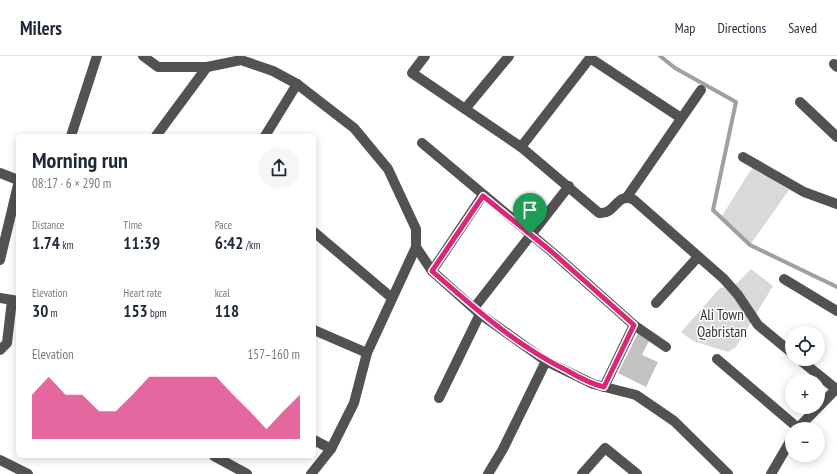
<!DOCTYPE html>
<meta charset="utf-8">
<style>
body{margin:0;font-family:"PT Sans Narrow",sans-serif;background:#f6f6f7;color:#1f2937;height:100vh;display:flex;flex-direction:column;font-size:15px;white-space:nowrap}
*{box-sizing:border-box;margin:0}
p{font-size:13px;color:#747a83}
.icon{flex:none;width:22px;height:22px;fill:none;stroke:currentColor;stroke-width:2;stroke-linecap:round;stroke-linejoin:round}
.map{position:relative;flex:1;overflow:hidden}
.side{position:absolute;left:16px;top:78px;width:300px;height:324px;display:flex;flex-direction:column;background:#fff;border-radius:6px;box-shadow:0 2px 10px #0003}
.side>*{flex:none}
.buttons{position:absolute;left:785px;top:270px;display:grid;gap:8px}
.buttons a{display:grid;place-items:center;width:40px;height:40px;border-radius:50%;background:#fff;box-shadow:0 2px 10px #0003;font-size:20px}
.pin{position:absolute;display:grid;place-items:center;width:34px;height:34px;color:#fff;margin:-41px -17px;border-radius:50% 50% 50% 0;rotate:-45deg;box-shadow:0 0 4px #0007}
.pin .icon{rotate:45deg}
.round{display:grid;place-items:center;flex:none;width:42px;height:42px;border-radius:21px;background:#f6f6f7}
.headline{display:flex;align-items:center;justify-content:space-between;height:68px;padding:0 16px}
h1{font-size:22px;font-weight:700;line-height:30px}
.metrics{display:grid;grid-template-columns:repeat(3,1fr);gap:6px;height:68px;padding:4px 16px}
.metrics div{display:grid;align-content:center}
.metrics b{font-size:17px;font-weight:700}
.metrics small{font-size:11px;font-weight:400}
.metrics p{font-size:11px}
.chart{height:112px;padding:8px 16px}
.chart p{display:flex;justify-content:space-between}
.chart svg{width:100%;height:72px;margin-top:4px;fill:#db2777;opacity:.7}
header{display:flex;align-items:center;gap:24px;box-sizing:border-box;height:56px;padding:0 20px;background:#fff;border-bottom:1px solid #e0e1e3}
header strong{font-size:19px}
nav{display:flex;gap:22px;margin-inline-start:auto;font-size:14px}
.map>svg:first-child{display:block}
.green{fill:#d9d9d9}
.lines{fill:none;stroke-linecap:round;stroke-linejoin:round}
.stream{stroke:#a0a0a0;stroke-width:4}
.building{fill:#c2c2c2}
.minor{stroke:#525252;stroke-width:10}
.route-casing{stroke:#fff;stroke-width:8}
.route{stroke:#db2777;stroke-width:5}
.labels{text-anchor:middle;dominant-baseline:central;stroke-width:3;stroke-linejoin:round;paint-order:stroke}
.park-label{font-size:15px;fill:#303030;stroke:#fff}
</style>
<header>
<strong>Milers</strong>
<nav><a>Map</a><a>Directions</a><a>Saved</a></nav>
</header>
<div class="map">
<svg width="837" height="418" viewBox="0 0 837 418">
<rect width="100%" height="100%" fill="#fff"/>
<!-- green -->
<g class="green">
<path d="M752 112 789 134 750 189 720 163Z"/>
<path d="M751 213 773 230 736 291 728 296 693 285 681 276 720 232 735 229Z"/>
</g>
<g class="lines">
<!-- stream -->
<path class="stream" d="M660 0 675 12 736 46 713 154 750 189 837 231"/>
</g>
<!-- building -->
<path class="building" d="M638 277 650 283 642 299 658 306 646 331 618 317Z"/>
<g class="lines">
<!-- minor -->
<g class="minor">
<path d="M143 0 158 11H207L241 4 273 15 297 28 354 72 388 113 416 173V191L432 215 480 258 546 305 593 328 636 339 674 365 728 418"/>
<path d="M425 0 412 17 521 91 599 157C616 159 616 135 634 144L724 223 738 239 758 269 792 297"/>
<path d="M834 8 837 11"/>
<path d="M800 46 837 81"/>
<path d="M465 53 509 0"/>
<path d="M71 80 97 0"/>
<path d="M156 80 207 11"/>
<path d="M265 80 297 28"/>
<path d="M422 87 552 196 634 269 666 291"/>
<path d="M521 91 590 2 681 62"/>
<path d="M743 101 804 136 837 148"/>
<path d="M0 117 18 124"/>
<path d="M627 141 701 34"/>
<path d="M314 176 392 242"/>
<path d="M0 204 18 129"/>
<path d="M432 215 483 139"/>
<path d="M784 223 837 255"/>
<path d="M0 242 18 245"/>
<path d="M656 247 698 201"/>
<path d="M474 252 569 130"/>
<path d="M314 274 367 297"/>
<path d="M0 294 7 287 12 244"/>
<path d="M717 303 798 372"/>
<path d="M799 303 836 333"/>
<path d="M604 331 634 269"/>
<path d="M439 342 480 258"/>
<path d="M797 373 837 332"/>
<path d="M314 384 331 393"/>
<path d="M214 400 247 418"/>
<path d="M0 404 28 418"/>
<path d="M311 418 331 393 354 347 367 297 416 191"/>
<path d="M488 418 503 393 546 305"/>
<path d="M582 418 605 392 637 418"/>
<path d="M771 418 792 382"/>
</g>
</g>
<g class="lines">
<!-- route casing -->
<g class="route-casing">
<path id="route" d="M483 140 552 196 634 269 604 331C591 328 580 322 568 315 517 290 474 252 432 215Z"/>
</g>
<!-- route -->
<use href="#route" class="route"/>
</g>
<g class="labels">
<!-- park labels -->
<g class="park-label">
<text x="722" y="258">Ali Town<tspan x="722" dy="17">Qabristan</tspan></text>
</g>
</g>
</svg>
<div class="buttons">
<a><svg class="icon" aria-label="locate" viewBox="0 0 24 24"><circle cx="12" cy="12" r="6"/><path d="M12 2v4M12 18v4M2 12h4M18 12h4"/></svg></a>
<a>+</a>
<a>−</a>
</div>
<div class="pin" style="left:530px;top:178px;background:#1e9e55"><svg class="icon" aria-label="arrive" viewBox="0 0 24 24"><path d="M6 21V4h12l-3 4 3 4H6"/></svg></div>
<section class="side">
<div class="headline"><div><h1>Morning run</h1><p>08:17 · 6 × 290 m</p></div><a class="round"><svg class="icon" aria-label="share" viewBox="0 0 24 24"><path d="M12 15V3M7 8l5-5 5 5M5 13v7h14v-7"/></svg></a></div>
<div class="metrics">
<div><p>Distance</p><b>1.74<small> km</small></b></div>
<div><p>Time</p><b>11:39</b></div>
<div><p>Pace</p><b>6:42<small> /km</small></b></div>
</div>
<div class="metrics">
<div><p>Elevation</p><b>30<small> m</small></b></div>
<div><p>Heart rate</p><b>153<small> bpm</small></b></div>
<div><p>kcal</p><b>118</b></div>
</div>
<div class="chart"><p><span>Elevation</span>157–160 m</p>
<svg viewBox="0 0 160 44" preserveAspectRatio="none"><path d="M0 44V17L10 6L20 17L30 17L40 27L50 27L60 17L70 6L80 6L90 6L100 6L110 6L120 17L130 27L140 38L150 27L160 17V44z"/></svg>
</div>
</section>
</div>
